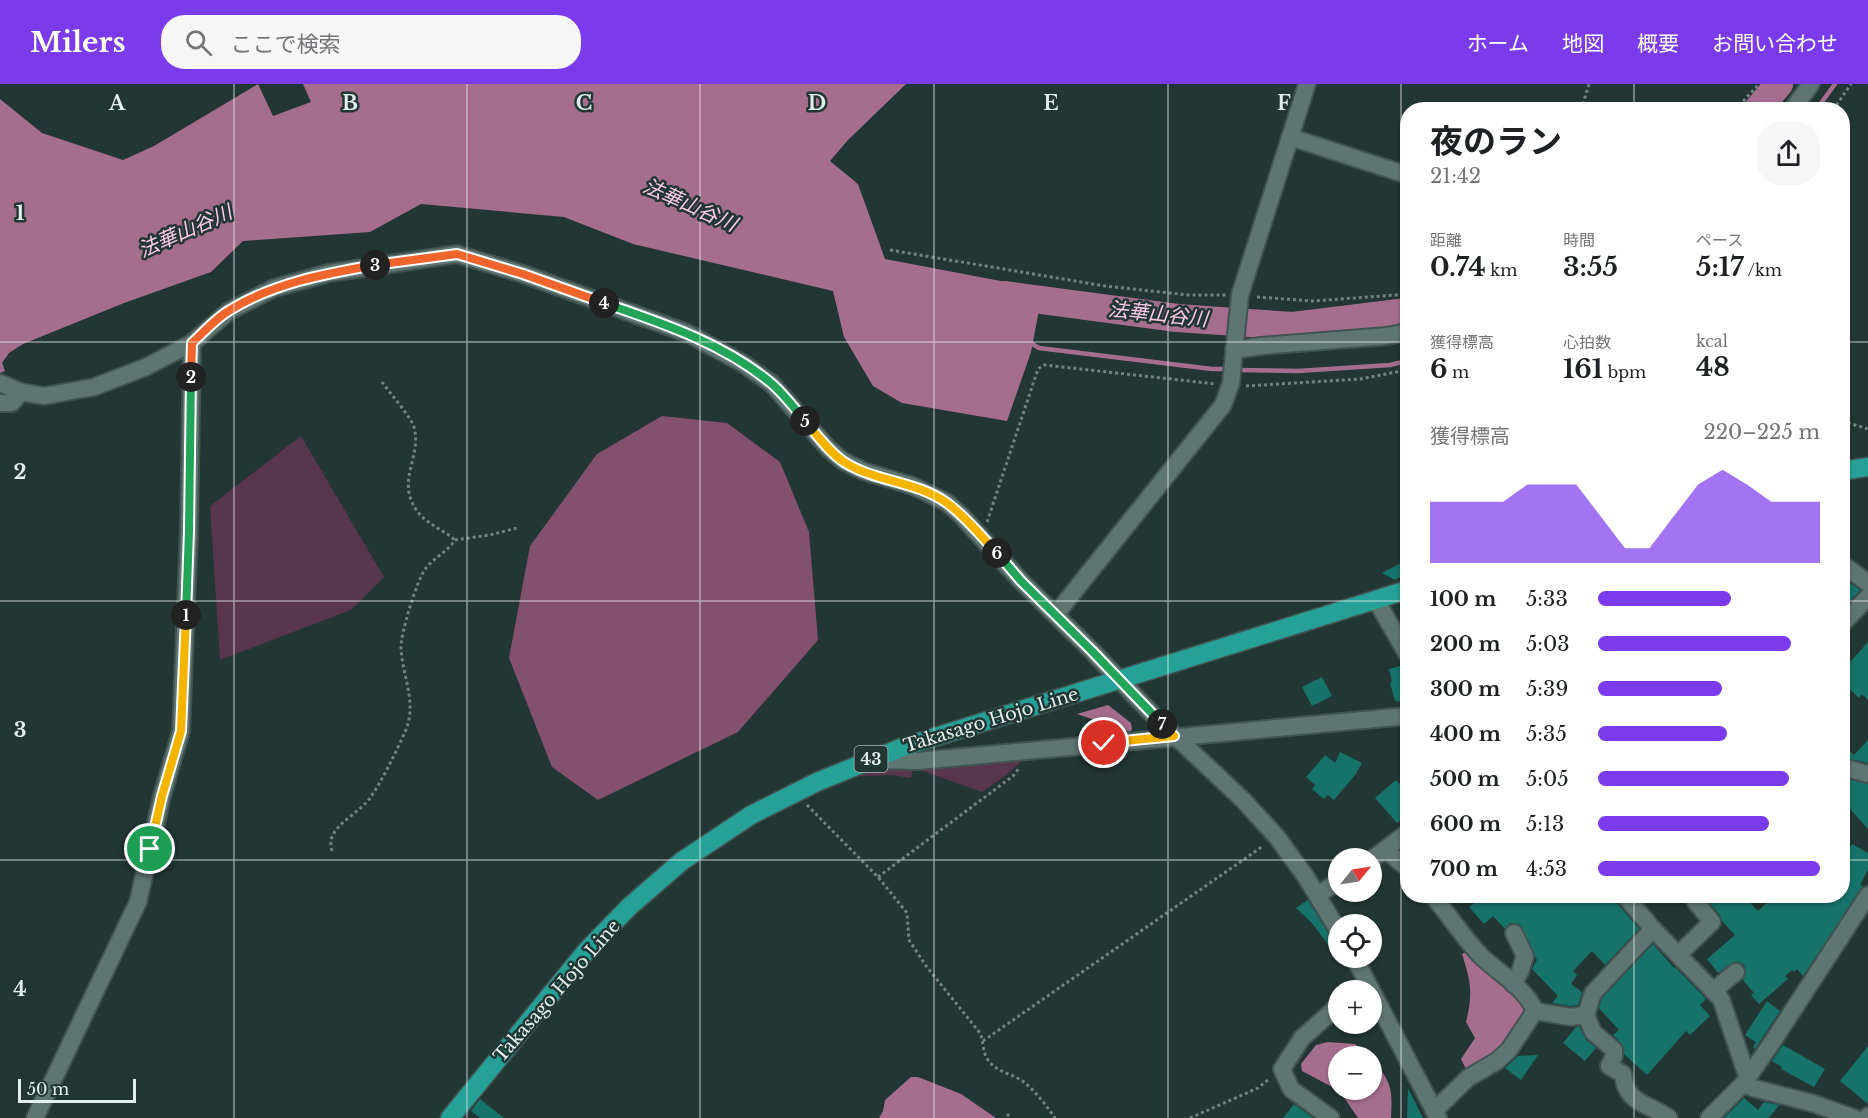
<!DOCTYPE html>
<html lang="ja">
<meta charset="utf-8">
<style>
body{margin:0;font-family:"Libre Baskerville","Noto Sans JP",serif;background:#f6f6f6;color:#202124;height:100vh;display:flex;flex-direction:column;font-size:22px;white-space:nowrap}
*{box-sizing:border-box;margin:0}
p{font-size:20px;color:#757577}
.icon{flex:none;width:33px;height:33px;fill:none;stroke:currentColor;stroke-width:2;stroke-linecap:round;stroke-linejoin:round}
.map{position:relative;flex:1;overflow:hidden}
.drawer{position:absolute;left:1400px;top:18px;width:450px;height:801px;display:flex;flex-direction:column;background:#fff;border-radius:24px;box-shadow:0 2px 4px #0004}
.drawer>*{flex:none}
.needle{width:39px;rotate:60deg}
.buttons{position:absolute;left:1328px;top:764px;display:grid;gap:12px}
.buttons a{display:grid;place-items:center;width:54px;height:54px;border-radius:50%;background:#fff;box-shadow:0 2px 4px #0004;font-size:30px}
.scale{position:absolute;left:18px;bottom:15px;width:118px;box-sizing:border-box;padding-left:6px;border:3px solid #e3efed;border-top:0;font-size:16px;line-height:21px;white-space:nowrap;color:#e3efed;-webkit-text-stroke:4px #223633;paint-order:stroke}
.pin{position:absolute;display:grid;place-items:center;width:51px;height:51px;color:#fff;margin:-26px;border:3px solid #fff;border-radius:50%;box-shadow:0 2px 6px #0007}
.km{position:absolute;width:30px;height:30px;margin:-15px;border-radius:50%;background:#222;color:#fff;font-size:16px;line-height:30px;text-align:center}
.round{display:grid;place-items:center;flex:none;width:63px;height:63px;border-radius:24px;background:#f6f6f6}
.summary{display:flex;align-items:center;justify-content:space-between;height:102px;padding:0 30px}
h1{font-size:33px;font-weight:700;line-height:45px}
.metrics{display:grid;grid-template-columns:repeat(3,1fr);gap:9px;height:102px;padding:6px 30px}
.metrics div{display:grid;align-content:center}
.metrics b{font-size:26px;font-weight:700}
.metrics small{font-size:16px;font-weight:400}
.metrics p{font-size:16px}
.chart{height:168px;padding:12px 30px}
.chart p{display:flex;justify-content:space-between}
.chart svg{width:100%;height:108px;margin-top:6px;fill:#7c3aed;opacity:.7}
ul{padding:0 30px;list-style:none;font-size:20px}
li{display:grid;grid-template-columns:96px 72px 1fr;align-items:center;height:45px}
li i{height:15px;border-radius:8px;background:#7c3aed}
header{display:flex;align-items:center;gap:36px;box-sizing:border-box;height:84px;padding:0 30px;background:#7c3aed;color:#fff}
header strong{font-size:28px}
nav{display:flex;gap:33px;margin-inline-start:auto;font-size:21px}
.search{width:420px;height:54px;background:#f6f6f6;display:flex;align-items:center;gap:15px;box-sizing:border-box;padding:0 21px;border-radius:24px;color:#757577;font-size:22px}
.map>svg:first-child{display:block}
.green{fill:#58364b}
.forest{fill:#845070}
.water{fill:#a56e8f}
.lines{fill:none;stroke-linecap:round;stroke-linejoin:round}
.stream{stroke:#a56e8f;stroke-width:4.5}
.river{stroke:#a56e8f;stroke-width:28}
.building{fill:#16736a}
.minor-casing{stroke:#425452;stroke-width:20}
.major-casing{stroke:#425452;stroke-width:21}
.path{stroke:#738381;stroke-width:3;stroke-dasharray:3 3;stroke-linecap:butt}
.minor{stroke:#5f7572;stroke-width:16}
.major{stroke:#26a197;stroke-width:18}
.split-1-casing{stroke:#fff;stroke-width:12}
.split-2-casing{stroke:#fff;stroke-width:12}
.split-3-casing{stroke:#fff;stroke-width:12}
.split-4-casing{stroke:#fff;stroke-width:12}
.split-5-casing{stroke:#fff;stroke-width:12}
.split-6-casing{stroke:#fff;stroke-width:12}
.split-7-casing{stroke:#fff;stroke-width:12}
.split-8-casing{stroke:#fff;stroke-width:12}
.split-1{stroke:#f5b400;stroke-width:8}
.split-2{stroke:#22a559;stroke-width:8}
.split-3{stroke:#f0652b;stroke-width:8}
.split-4{stroke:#f0652b;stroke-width:8}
.split-5{stroke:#22a559;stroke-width:8}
.split-6{stroke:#f5b400;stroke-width:8}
.split-7{stroke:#22a559;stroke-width:8}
.split-8{stroke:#f5b400;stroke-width:8}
.grid{fill:none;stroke:#e3efed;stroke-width:1.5;stroke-opacity:0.55}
.labels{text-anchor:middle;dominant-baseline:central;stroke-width:5;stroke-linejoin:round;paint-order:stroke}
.shield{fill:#223633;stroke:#a9b8b5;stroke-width:1.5}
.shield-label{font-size:16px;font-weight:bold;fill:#e3efed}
.street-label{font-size:18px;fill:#e3efed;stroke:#223633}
.water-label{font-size:20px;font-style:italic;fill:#fdcbe8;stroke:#223633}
.grid-label{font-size:20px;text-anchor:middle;font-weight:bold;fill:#e3efed;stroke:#223633;stroke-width:5;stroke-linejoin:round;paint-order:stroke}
</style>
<header>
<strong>Milers</strong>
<div class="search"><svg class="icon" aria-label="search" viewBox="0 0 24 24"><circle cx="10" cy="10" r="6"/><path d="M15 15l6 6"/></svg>ここで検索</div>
<nav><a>ホーム</a><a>地図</a><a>概要</a><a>お問い合わせ</a></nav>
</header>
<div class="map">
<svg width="1868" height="1034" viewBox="0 0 1868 1034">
<rect width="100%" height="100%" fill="#223633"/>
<!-- green -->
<g class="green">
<path d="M301 352 384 493 351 526 220 576 210 422Z"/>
<path d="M1024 675 1008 690 982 708 915 684Z"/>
<path d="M872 684H913L911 694 892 691 846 693Z"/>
</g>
<!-- forest -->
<path class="forest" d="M662 332 727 339 780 378 809 448 818 556 738 648 598 716 552 683 509 574 530 462 597 370Z"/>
<!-- water -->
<g class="water">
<path d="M258 0 273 32 311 18 303 0H906L848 56 830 77 858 100 885 175 1043 205 1031 268 1007 337 902 319 873 302 844 253 833 207 633 160 564 133 421 120 370 148 243 157 211 188 124 219 23 260 9 269 2 279 5 287 0 289V15L42 49 123 76 154 62Z"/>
<path d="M1108 621 1131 639 1132 645 1130 648 1077 630Z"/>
<path d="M1468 867 1522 916 1527 925 1500 968 1476 982 1466 985 1461 975 1475 954 1466 938C1473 909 1471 898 1462 870Z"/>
<path d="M1328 958 1355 960 1369 972H1338V1005H1371V974C1391 997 1393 1004 1391 1034H1358L1343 1012 1334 1004 1302 987 1301 980 1316 961Z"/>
<path d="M911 993H918L961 1010 996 1034H879L883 1027 885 1016Z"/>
</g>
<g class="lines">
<!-- stream -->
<g class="stream">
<path d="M1816 26 1835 0"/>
<path d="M1029 258 1039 264 1212 285H1228"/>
<path d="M1236 286 1298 287 1390 281 1407 277"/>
</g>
<!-- river -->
<g class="river">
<path d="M1757 26 1779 0"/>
<path d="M1004 211 1177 234 1293 242 1407 228"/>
</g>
</g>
<!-- building -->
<g class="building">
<path d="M1399 480 1407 485V489L1395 496 1382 489Z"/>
<path d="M1842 493 1860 506 1850 517 1842 510Z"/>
<path d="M1868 558V616L1862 610 1859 614 1845 601 1848 597 1842 591V587Z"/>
<path d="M1407 580V618L1395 617 1390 599 1392 597 1389 585Z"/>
<path d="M1322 593 1332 612 1312 622 1302 603Z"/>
<path d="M1868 656V679L1842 673V659L1854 671Z"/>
<path d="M1340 668 1362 679 1356 690 1334 716 1328 711 1324 715 1312 705 1315 701 1306 693 1325 671 1335 679Z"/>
<path d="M1842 694 1868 700V745L1842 716Z"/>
<path d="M1396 696 1407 708V731L1397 739 1375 714Z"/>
<path d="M1852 760 1868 769V786L1860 801 1863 802 1803 892 1797 885 1794 888 1792 886 1785 892 1788 895 1759 920 1751 911 1754 909 1743 896 1746 887 1744 881 1739 878H1734L1718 889 1707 875 1735 851 1722 837 1720 831 1708 817 1714 812H1744L1758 827 1774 812H1783L1790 819 1797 812H1842V770L1846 763 1849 765Z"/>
<path d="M1483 812H1615L1617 819 1639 845 1605 881 1592 867 1573 887 1577 891 1571 900 1582 908 1578 921 1570 922 1552 919 1558 912 1532 885 1537 876 1520 841 1515 839H1510L1505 845 1493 832 1484 840 1469 823Z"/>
<path d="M1308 816 1329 851 1338 857 1330 863 1311 838 1296 824Z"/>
<path d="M1653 860 1674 884 1675 883 1706 915 1700 921 1710 932 1690 951 1686 947 1647 991 1624 970 1623 961 1613 951 1619 946 1599 924 1602 914Z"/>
<path d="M1767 917 1780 927 1755 965 1753 963 1756 958 1745 951Z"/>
<path d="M1579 942 1586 956 1596 964 1585 977 1563 959 1576 943Z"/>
<path d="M1783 961 1825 985 1814 1003 1781 985 1782 983 1772 977Z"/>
<path d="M1868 962V1020L1840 997Z"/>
<path d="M1538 971 1521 996 1505 984 1518 972Z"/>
<path d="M1408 1004 1423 1034H1407Z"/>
<path d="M1744 1014 1758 1026 1764 1018 1779 1021 1769 1034H1724Z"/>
<path d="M480 1015 504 1034H480L471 1027Z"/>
<path d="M1294 1020 1313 1034H1283Z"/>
</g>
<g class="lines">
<!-- minor casing -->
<g class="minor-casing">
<g id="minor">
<path d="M1792 26 1811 0"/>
<path d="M1290 53 1407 91"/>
<path d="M1234 266 1261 262 1387 252 1407 248"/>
<path d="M0 299 21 308 44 312 94 303 146 283 192 259 229 227 274 204 329 189 457 170 523 190 687 249 744 280 772 300 828 364 843 377 863 387 913 402 946 418 960 430 1021 497 1092 567 1155 633 1243 716 1277 753 1306 793 1338 846"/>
<path d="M0 319H12L21 308"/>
<path d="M1842 480 1868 499"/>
<path d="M1376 516 1407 570"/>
<path d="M1056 530 1223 321 1231 299 1240 211 1307 0"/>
<path d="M1842 540 1868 513"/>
<path d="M873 676 918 677 1407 632"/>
<path d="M1842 683 1868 690"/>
<path d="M1386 766 1407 784"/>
<path d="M1371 776 1407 749"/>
<path d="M1317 811 1338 798"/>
<path d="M1433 812C1449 831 1462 852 1480 871 1497 888 1525 903 1535 927L1509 966 1497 977 1468 994 1434 1027"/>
<path d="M1625 812 1653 845 1721 915 1745 986 1749 992"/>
<path d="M1653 845 1593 909 1586 931 1593 948 1614 966V972L1609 982 1623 990C1626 1021 1647 1018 1669 1034"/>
<path d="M1678 871 1712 838 1695 817"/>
<path d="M1354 873 1438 1034"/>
<path d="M1513 900 1520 888 1525 872 1514 849"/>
<path d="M1713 907 1736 888"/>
<path d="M1535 927 1570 933 1586 931"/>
<path d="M1744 999 1753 1004 1812 1019 1854 1034"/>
<path d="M35 1034 138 818 162 712 181 647 189 446 192 259"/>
<path d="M1331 1034 1291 1005 1282 985 1302 954 1338 922"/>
<path d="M1709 1034 1744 999 1771 960 1868 811"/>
<path d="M1866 1034 1868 1032"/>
</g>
</g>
<!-- major casing -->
<g class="major-casing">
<g id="major">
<path d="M1842 387 1868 383"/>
<path d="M450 1034 588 865 630 822 682 777 751 731 817 698 903 663 1407 506"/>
</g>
</g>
<!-- path -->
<g class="path">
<path d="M1581 26 1589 0"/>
<path d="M1735 26 1759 0"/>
<path d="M1833 26 1851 0"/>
<path d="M890 166 1105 202 1188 211H1226"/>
<path d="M1257 213 1313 217 1396 211 1407 209"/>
<path d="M382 298C389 308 411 333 414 343 422 372 397 395 415 424 424 439 442 445 455 456"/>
<path d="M1246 302 1360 295 1407 286"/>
<path d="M1842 337 1868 345"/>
<path d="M987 438 1038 285 1044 281 1216 300"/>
<path d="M807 721 878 793 907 829 909 856 926 882 980 949C984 958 982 968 988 976 996 988 1013 990 1024 998 1036 1008 1046 1021 1055 1034"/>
<path d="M332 767C331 762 330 757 332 753 337 739 361 727 370 714 382 697 396 668 405 648 418 619 402 593 401 563 401 549 417 495 426 484 435 473 447 468 455 456L490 451 517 444"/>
<path d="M878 793 1013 692 1019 684"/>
<path d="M983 957 1263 762"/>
<path d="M1007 1030 1011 1034"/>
<path d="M1190 1034 1258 1004 1269 995"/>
</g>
<!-- minor -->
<use href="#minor" class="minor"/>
<!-- major -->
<use href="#major" class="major"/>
</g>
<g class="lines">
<!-- split-1 casing -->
<g class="split-1-casing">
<path id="split-1" d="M150 765 162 712 181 647 186 531"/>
</g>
<!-- split-2 casing -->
<g class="split-2-casing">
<path id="split-2" d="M186 531 189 447 191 293"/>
</g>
<!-- split-3 casing -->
<g class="split-3-casing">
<path id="split-3" d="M191 293 192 259C204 248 216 234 230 226 274 199 324 190 375 181"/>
</g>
<!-- split-4 casing -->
<g class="split-4-casing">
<path id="split-4" d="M375 181 457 170 523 190 604 219"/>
</g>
<!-- split-5 casing -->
<g class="split-5-casing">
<path id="split-5" d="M604 219C662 239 723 259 771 299 784 310 795 325 805 337"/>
</g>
<!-- split-6 casing -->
<g class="split-6-casing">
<path id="split-6" d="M805 337C817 351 829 368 844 378 875 398 917 397 947 419 966 433 981 452 997 469"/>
</g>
<!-- split-7 casing -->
<g class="split-7-casing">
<path id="split-7" d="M997 469 1021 497 1092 567 1162 640"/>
</g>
<!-- split-8 casing -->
<g class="split-8-casing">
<path id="split-8" d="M1104 659 1174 652 1162 640"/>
</g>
<!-- split-1 -->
<use href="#split-1" class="split-1"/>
<!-- split-2 -->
<use href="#split-2" class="split-2"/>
<!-- split-3 -->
<use href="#split-3" class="split-3"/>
<!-- split-4 -->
<use href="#split-4" class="split-4"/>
<!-- split-5 -->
<use href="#split-5" class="split-5"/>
<!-- split-6 -->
<use href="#split-6" class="split-6"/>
<!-- split-7 -->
<use href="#split-7" class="split-7"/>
<!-- split-8 -->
<use href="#split-8" class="split-8"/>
</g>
<!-- grid -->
<path class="grid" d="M234 0V1034M467 0V1034M700 0V1034M934 0V1034M1168 0V1034M1401 0V1034M1634 0V26M0 258H1407M1842 258H1868M0 517H1407M1842 517H1868M0 776H1338M1371 776H1407M1842 776H1868M1634 812V1034"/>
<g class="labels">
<!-- shield labels -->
<rect class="shield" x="854.5" y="662" width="33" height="26" rx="4.5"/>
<g class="shield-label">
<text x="871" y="675">43</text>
</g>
<!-- street labels -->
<g class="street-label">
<text transform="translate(991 636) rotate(-17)">Takasago Hojo Line</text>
<text transform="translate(557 907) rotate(-49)">Takasago Hojo Line</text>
</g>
<!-- water labels -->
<g class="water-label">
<text transform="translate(690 121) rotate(24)">法華山谷川</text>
<text transform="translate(185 147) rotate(-24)">法華山谷川</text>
<text transform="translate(1158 230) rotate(6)">法華山谷川</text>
</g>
</g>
<g class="grid-label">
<text x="117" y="26">A</text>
<text x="350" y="26">B</text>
<text x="584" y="26">C</text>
<text x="817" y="26">D</text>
<text x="1051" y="26">E</text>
<text x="1284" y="26">F</text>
<text x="20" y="136">1</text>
<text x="20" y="395">2</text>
<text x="20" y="653">3</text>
<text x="20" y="912">4</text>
</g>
</svg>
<div class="buttons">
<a><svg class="needle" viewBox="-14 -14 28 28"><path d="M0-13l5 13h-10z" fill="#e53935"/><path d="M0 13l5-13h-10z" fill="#757577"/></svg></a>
<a><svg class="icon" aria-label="locate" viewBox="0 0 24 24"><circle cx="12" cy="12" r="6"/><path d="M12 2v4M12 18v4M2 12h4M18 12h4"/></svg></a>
<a>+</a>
<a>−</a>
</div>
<div class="scale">50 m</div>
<div class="pin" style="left:150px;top:765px;background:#1e9e55"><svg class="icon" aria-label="arrive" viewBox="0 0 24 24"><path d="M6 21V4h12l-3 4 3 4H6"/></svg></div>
<div class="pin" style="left:1104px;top:659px;background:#d93025"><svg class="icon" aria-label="check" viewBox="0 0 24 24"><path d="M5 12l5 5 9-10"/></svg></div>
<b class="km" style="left:186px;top:531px">1</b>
<b class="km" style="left:191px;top:293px">2</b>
<b class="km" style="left:375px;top:181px">3</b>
<b class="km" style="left:604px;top:219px">4</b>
<b class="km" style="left:805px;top:337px">5</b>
<b class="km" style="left:997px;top:469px">6</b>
<b class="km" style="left:1162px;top:640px">7</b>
<section class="drawer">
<div class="summary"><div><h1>夜のラン</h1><p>21:42</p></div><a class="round"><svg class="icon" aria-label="share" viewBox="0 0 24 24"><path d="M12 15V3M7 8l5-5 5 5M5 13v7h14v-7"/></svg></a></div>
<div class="metrics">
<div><p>距離</p><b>0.74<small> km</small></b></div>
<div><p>時間</p><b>3:55</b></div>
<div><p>ペース</p><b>5:17<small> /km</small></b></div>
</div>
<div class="metrics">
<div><p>獲得標高</p><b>6<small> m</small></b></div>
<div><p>心拍数</p><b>161<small> bpm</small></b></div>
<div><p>kcal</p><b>48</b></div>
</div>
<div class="chart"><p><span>獲得標高</span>220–225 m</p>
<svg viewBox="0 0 160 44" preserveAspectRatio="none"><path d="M0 44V19L10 19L20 19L30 19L40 12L50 12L60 12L70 25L80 38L90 38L100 25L110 12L120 6L130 12L140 19L150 19L160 19V44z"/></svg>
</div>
<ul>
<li><b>100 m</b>5:33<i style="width:60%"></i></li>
<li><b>200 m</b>5:03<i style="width:87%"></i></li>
<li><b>300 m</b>5:39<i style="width:56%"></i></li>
<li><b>400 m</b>5:35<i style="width:58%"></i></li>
<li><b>500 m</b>5:05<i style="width:86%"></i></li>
<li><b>600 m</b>5:13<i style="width:77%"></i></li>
<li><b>700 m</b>4:53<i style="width:100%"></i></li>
</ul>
</section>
</div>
